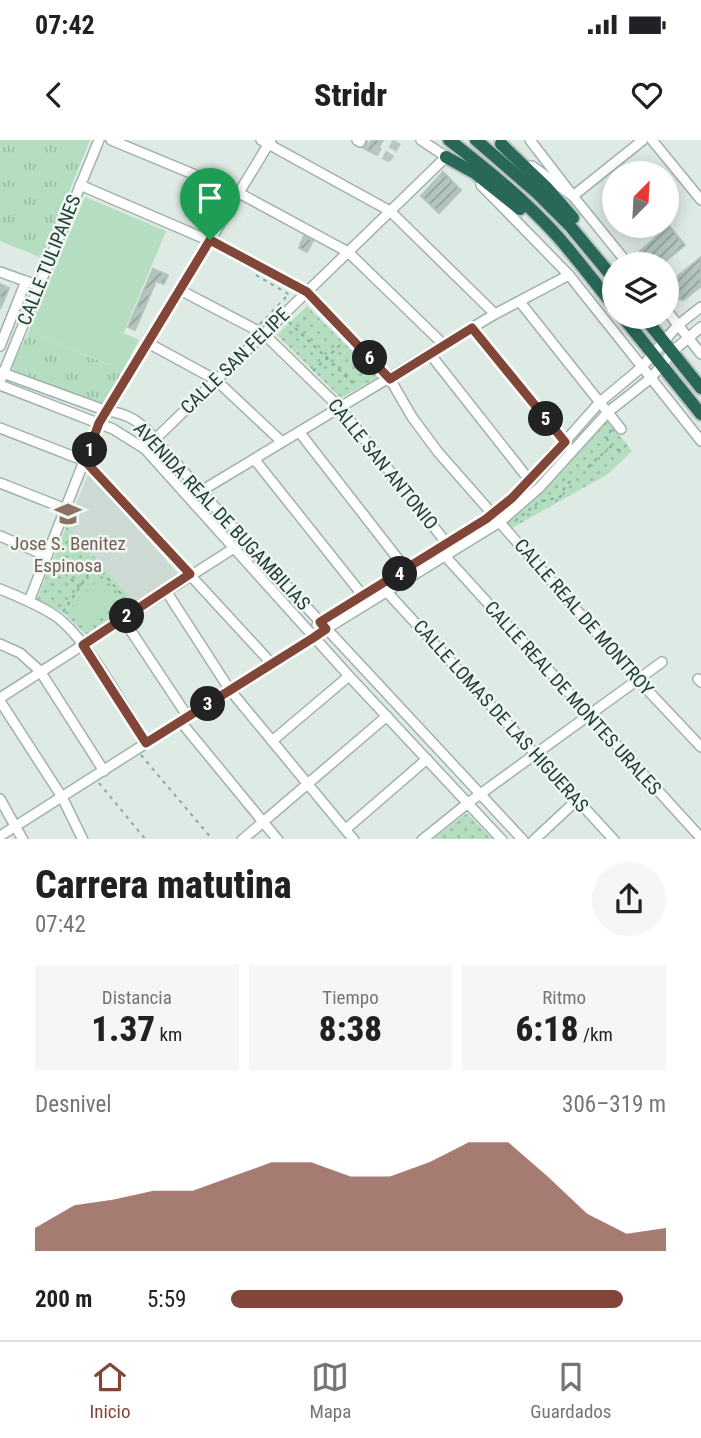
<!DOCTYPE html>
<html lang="es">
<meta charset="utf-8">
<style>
body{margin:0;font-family:"Roboto Condensed",sans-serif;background:#f6f6f6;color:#202124;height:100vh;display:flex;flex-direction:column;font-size:26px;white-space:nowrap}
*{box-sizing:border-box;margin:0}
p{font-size:23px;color:#757577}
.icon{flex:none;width:38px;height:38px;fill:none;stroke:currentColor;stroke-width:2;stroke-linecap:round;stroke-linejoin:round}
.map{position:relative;height:699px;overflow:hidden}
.details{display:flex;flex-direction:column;background:#fff;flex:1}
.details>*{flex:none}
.needle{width:46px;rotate:24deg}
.fabs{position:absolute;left:602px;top:21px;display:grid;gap:14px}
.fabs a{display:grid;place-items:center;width:77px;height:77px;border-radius:50%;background:#fff;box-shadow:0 4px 18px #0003;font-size:35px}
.pin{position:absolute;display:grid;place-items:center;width:60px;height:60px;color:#fff;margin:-72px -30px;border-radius:50% 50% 50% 0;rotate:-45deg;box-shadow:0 0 7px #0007}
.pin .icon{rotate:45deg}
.km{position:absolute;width:35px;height:35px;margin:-18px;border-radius:50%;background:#222;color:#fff;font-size:19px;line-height:35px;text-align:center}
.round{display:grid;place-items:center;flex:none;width:74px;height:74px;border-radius:37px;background:#f6f6f6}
.summary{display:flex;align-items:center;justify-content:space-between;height:119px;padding:0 35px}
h1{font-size:38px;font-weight:800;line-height:52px}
.figures{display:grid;grid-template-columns:repeat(3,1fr);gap:10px;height:119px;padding:7px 35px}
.figures div{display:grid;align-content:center;border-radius:0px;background:#f6f6f6;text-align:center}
.figures b{font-size:35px;font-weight:800}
.figures small{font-size:19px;font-weight:400}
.figures p{font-size:19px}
.chart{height:196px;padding:14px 35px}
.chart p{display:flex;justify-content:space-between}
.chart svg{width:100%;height:126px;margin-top:7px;fill:#814637;opacity:.7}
ul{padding:0 35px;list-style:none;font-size:23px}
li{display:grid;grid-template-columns:112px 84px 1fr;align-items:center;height:52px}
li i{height:18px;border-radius:9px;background:#814637}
.status{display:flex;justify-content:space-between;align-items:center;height:49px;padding:0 35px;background:#fff;direction:ltr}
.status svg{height:19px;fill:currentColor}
header{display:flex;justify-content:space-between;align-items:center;height:91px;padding:0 35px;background:#fff;font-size:32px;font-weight:800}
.tabs{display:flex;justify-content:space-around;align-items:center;height:98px;border-top:2px solid #e0e0e0;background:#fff;font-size:19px;color:#757577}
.tabs a{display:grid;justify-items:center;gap:4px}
.tabs .active{color:#814637}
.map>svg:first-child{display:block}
.built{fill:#ccdad3}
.grass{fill:url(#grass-tufts)}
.park{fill:url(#park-dots)}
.pitch{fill:#b5ddbf}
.building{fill:url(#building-hatch);stroke:#b0c4bb;stroke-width:2}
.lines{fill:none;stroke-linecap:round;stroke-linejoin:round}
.minor-tunnel{stroke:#b8c7c0;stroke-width:9;stroke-dasharray:9 4.5;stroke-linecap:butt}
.minor-casing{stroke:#a1b2ab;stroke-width:12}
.highway-casing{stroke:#bcc4c2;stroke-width:16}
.path{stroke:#7db09e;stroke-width:2;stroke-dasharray:3.5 5;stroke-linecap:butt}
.minor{stroke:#fff;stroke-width:9}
.highway{stroke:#296859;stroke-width:12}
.route-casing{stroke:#fff;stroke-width:14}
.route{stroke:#814637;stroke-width:9}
.labels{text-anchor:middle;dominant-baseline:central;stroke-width:5;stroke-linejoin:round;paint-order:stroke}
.street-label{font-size:19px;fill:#1f3b32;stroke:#eef7f2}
.education-label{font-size:19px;fill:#785e54;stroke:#eef7f2}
</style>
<div class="status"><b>07:42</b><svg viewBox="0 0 49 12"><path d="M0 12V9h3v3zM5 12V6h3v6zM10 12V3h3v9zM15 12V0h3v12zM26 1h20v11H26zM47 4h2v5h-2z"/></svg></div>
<header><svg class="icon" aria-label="back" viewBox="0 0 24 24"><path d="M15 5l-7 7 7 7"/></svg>Stridr<svg class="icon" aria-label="heart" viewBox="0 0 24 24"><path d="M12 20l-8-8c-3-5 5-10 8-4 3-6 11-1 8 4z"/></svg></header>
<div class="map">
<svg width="701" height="700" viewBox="0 0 701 700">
<defs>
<pattern id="grass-tufts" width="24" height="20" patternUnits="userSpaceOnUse" patternTransform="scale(1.75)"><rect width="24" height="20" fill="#b5ddbf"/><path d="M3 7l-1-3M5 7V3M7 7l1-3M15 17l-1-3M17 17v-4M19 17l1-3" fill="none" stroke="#9bbfa5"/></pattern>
<pattern id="park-dots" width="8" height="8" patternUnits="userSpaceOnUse" patternTransform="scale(1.75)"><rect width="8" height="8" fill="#b5ddbf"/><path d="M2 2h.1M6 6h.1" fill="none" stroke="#9bbfa5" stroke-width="1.8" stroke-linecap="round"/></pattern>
<pattern id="building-hatch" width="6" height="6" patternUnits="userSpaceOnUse" patternTransform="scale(1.75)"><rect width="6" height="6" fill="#b3c5bd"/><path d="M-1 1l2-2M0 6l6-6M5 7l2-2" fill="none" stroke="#91a19a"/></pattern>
</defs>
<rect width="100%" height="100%" fill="#deeae4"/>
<!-- built -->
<path class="built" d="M89 333 180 436 136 464 67 385Z"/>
<!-- grass -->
<g class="grass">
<path d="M0 0H90L42 118 0 101Z"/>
<path d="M29 191 109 225 123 193 139 200 105 263 100 266 14 233 12 226Z"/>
</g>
<!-- park -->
<g class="park">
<path d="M307 166 378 237 341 258 277 195Z"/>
<path d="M606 279 632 311 608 334 510 389 505 384 542 350Z"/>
<path d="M67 385 136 464 86 495 63 472 37 459Z"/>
<path d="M467 673 492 699H433Z"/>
</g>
<!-- pitch -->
<g class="pitch">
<path d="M85 57 166 91 110 225 29 191Z"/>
<path d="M100 439 117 458 89 484 72 465Z"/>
</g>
<!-- building -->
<g class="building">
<path d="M372 0H383L375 14 367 10Z"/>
<path d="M443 32 461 50 439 73 421 56Z"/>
<path d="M669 86 685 105 662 124H651L640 111Z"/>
<path d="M304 96 313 101 307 112 299 108Z"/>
<path d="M701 117V146L684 160 677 159 667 145Z"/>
<path d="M153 129 168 135 164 144 156 141 135 190 128 187Z"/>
<path d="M0 144 9 148 0 169Z"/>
</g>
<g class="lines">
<!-- minor-tunnel -->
<path class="minor-tunnel" d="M360 2 388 17 398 0"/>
<!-- minor casing -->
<g class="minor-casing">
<g id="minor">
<path d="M111 0 239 53 348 112 444 205"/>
<path d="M261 0 390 71 495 174"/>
<path d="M357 0 360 2 361 0"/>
<path d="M421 0 448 18"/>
<path d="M530 0 573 56 643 0"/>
<path d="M652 0 701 60"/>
<path d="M532 26 573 56 628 124"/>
<path d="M80 45 210 101 307 152 390 239 412 277 438 312 638 540 701 607"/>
<path d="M481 45 569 135 701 301"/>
<path d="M0 132 39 146"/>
<path d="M180 150 264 194 340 268 448 405"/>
<path d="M520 162 621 289"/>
<path d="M667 171 701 214"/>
<path d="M472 189 567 305"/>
<path d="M148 203 216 240 282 302"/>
<path d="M0 206 26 141"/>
<path d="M430 214 530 341"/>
<path d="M0 232 107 271C123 273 134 278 146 289L245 401 523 700"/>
<path d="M1 239 99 0"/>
<path d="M0 245 113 289 145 309 349 536 502 700"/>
<path d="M0 288 85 321 272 524"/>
<path d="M300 293 409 433"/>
<path d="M145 309 446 17"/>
<path d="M255 320 364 457"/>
<path d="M0 343 66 369"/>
<path d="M201 351 495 174 569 135"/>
<path d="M0 396 47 416"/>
<path d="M446 417 701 698"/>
<path d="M0 449C19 457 37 464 54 475 86 496 125 569 146 603"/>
<path d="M166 451 230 550 354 700"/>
<path d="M387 452 614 700"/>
<path d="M29 461 99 283 271 0"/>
<path d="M123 479 188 577"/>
<path d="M317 485 448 405 496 371 530 341 600 262 642 227 678 185 701 167"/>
<path d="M0 504 20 513 40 531 104 631"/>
<path d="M698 539 701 542"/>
<path d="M0 558 245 401"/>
<path d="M0 561 62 657 83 700"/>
<path d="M181 582 278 700"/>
<path d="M272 601 349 536"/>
<path d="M0 659 23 700"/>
<path d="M346 689 427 619"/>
<path d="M0 696 326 489 500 382 540 347 608 272 651 238 673 211 701 187"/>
<path d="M242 700 387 576"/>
<path d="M422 700 468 663 662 522"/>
<path d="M534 700 577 660"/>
</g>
</g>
<!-- highway casing -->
<g class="highway-casing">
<g id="highway">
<path d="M449 0C488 30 526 61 559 98 578 120 596 144 614 166"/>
<path d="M476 0 537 53 570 86 614 139"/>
<path d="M501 4 546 47 573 78"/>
<path d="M446 17 475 33 520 69"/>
<path d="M623 177 701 274"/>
<path d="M644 177 701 248"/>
</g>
</g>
<!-- path -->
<g class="path">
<path d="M256 135 290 155"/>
<path d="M289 182 356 246"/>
<path d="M260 184 288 155"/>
<path d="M313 231 342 203"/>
<path d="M611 290 607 298 610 307 619 310 626 306"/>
<path d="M588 327 608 309"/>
<path d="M515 381 539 362 560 357 566 345 574 338"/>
<path d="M53 421 79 447"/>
<path d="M63 472 95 424 131 465"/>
<path d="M141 615 213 700"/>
<path d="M99 643 146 700"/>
</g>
<!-- minor -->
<use href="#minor" class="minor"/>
<!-- highway -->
<use href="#highway" class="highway"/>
</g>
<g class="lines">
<!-- route casing -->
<g class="route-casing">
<path id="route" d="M210 100 307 152 390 239 472 188 565 302 512 358 486 379 320 482 326 489 313 498 146 603 83 505 190 434 85 321 99 283Z"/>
</g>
<!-- route -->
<use href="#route" class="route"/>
</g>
<!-- icons -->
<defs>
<g id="school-bare" transform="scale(2.1)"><path d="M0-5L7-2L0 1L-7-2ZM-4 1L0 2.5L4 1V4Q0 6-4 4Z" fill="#8d6e63" stroke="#eef7f2" stroke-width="2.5" paint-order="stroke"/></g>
</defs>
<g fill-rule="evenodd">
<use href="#school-bare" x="68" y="374"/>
</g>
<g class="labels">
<!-- street labels -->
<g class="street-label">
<text transform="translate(49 120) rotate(-68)">CALLE TULIPANES</text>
<text transform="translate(235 221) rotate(-44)">CALLE SAN FELIPE</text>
<text transform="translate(383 324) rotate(51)">CALLE SAN ANTONIO</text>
<text transform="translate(222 376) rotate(47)">AVENIDA REAL DE BUGAMBILIAS</text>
<text transform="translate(584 477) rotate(49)">CALLE REAL DE MONTROY</text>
<text transform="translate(573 558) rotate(48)">CALLE REAL DE MONTES URALES</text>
<text transform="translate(501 576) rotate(48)">CALLE LOMAS DE LAS HIGUERAS</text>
</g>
<!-- education labels -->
<g class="education-label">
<text x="68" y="403">Jose S. Benitez<tspan x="68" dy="22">Espinosa</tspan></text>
</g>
</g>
</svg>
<div class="fabs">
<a><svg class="needle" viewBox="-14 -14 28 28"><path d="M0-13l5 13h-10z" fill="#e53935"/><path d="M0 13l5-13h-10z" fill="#757577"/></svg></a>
<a><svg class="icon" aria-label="layers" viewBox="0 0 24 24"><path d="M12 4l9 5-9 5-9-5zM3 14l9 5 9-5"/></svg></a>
</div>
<div class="pin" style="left:210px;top:100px;background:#1e9e55"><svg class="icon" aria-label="arrive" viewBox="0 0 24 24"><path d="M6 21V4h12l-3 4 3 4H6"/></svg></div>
<b class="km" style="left:90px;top:310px">1</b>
<b class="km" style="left:127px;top:476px">2</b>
<b class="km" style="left:208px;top:564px">3</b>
<b class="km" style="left:400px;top:434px">4</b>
<b class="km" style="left:546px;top:279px">5</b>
<b class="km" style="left:370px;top:218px">6</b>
</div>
<section class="details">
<div class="summary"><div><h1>Carrera matutina</h1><p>07:42</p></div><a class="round"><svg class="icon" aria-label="share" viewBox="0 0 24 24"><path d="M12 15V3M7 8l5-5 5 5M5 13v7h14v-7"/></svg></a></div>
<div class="figures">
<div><p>Distancia</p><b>1.37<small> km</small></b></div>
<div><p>Tiempo</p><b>8:38</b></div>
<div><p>Ritmo</p><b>6:18<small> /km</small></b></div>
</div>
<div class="chart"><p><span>Desnivel</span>306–319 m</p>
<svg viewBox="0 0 160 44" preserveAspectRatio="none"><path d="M0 44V36L10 28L20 26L30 23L40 23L50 18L60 13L70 13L80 18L90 18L100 13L110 6L120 6L130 18L140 31L150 38L160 36V44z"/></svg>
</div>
<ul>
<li><b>200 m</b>5:59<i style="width:90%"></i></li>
</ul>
</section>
<nav class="tabs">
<a class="active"><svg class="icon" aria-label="home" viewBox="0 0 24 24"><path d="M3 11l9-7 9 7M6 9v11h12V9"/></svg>Inicio</a>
<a><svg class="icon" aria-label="map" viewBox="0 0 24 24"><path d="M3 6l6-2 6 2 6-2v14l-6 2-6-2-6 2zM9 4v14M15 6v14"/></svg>Mapa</a>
<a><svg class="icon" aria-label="saved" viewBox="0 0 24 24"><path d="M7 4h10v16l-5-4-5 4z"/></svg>Guardados</a>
</nav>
